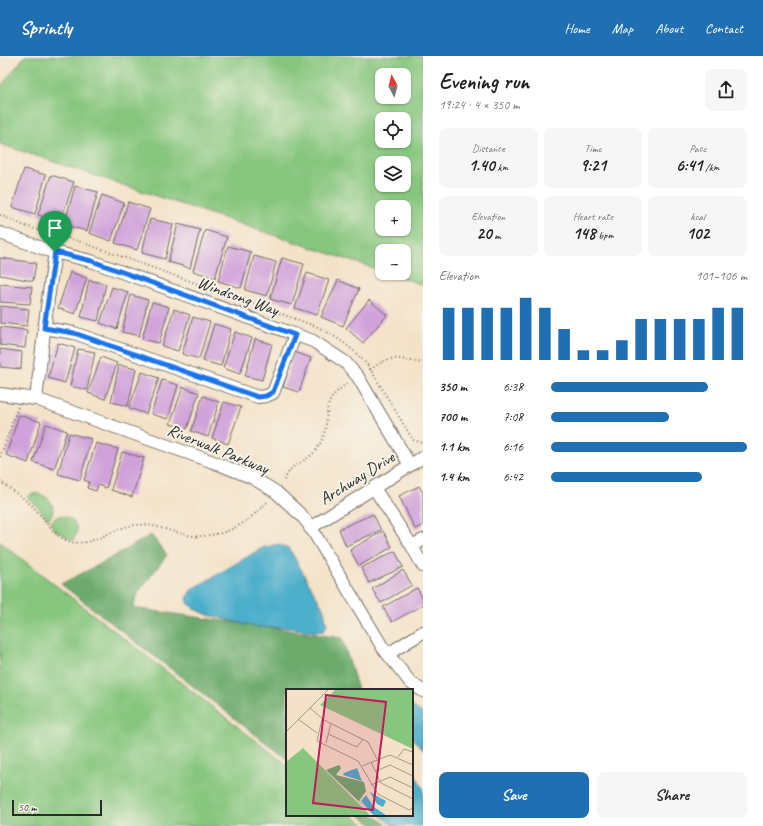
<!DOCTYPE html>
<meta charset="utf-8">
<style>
body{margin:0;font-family:Caveat,sans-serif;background:#f6f6f6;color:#202124;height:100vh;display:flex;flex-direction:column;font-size:15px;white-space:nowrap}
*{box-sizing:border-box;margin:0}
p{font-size:13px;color:#757577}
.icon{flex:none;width:22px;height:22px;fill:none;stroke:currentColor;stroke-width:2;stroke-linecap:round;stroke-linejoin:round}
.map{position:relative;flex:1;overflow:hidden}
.side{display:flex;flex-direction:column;background:#fff;width:340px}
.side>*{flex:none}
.needle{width:26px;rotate:353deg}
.fabs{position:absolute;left:375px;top:12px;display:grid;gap:8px}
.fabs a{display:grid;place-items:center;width:36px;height:36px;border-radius:8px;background:#fff;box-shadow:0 1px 3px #0004;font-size:20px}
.scale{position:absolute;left:12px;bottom:10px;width:90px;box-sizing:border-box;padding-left:4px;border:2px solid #2b2b2b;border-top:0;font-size:11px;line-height:14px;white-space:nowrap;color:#2b2b2b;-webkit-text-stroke:3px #f7f3e8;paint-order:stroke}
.pin{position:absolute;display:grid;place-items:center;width:34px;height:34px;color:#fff;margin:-41px -17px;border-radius:50% 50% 50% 0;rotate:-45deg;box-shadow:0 0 4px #0007}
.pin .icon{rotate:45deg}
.round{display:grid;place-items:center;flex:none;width:42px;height:42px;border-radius:8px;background:#f6f6f6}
.summary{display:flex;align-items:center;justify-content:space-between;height:68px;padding:0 16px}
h1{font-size:22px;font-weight:700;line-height:30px}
.figures{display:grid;grid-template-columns:repeat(3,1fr);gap:6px;height:68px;padding:4px 16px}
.figures div{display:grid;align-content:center;border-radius:8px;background:#f6f6f6;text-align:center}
.figures b{font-size:17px;font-weight:700}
.figures small{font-size:11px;font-weight:400}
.figures p{font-size:11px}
.chart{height:112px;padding:8px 16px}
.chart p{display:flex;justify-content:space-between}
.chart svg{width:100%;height:72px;margin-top:4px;stroke:#1f6fb2;stroke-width:6}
.cta{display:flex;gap:8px;margin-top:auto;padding:8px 16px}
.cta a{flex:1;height:46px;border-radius:8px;background:#1f6fb2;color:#fff;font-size:16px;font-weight:700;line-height:46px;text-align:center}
.cta a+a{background:#f6f6f6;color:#202124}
ul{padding:0 16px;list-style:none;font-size:13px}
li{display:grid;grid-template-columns:64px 48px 1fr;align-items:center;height:30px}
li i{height:10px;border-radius:5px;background:#1f6fb2}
header{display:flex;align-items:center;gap:24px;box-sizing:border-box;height:56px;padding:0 20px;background:#1f6fb2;color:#fff}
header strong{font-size:19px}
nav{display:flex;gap:22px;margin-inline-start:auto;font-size:14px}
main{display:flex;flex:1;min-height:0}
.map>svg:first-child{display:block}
.green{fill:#87c67e;stroke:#597854;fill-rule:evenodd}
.forest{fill:#6dab6d;stroke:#4c6b4c}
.water{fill:#4caecb;stroke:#3c6c7b}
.building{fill:#d0a1da}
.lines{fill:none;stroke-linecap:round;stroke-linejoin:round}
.minor-casing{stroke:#716b62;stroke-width:14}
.path{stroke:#716b62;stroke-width:2;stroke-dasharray:1 3;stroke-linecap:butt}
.minor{stroke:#fff;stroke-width:12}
.route-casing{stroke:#fff;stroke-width:8}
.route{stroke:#1a73e8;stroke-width:5}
.labels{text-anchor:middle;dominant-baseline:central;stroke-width:4;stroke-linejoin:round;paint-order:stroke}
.street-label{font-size:17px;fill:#2b2b2b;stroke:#f7f3e8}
.inset-road{fill:none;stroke:#a49989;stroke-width:1}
.view{fill:#c2185b;fill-opacity:0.15;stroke:#c2185b;stroke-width:2}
.inset-edge{fill:none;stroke:#2b2b2b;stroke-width:2}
</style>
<header>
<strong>Sprintly</strong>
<nav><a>Home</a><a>Map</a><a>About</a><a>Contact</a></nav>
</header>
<main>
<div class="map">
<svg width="423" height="770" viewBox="0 0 423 770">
<rect width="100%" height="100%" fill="#f7f3e8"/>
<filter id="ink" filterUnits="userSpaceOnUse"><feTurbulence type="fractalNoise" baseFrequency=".025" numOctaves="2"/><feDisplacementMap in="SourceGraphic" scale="8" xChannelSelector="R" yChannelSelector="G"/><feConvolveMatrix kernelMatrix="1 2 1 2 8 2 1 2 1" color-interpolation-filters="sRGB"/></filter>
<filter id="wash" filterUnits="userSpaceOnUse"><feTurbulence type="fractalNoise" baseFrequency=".012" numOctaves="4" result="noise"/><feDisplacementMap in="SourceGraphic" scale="16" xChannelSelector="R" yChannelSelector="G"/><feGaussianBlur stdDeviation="0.9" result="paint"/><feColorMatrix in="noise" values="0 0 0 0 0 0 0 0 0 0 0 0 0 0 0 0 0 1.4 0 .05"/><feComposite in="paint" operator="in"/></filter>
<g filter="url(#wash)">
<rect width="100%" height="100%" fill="#f4e2c8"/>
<!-- green -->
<g class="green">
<path d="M25 0H423V229L387 217H404V195H382V215L0 88V31ZM382 19H404V41H382ZM382 63H404V85H382ZM382 107H404V129H382ZM382 151H404V173H382Z"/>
<path d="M32 438C48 436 60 451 48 464L39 452 27 441Z"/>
<path d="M60 460C73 460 82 472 73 484L56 475 50 467 55 462Z"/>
<path d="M0 486 287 709V759H352L366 770H0Z"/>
</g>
<!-- forest -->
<g class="forest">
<path d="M151 479 167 499 137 538 133 552 342 582 358 634H287V703L61 528 106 505Z"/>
<path d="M359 759H374L388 770H374Z"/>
</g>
<!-- water -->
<g class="water">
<path d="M277 488 289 492 324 554 327 569 324 575 314 576 291 572 256 571 208 559 193 552 188 547 187 542 191 534 262 492Z"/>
<path d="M412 650 423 658V694L412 681Z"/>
<path d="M412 713 423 732V770H393L380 759H412Z"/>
</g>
<g id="blocks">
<!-- building -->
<g class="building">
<path d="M24 113 46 119 35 158 12 151Z"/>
<path d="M51 119 74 126 60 166 38 159Z"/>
<path d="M75 130 98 136 87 175 64 169Z"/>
<path d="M102 139 124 147 111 185 89 177Z"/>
<path d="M128 146 150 153 137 194 115 187Z"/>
<path d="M150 163 173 168 165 203 142 197Z"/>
<path d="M178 168 200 174 190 212 168 206Z"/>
<path d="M205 174 227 181 215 222 193 215Z"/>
<path d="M228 190 251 196 241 232 218 225Z"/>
<path d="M254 200 276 206 267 240 245 234Z"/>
<path d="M0 202 36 207 33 225 0 219Z"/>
<path d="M282 202 304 208 292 249 270 243Z"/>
<path d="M70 216 87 222 75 258 58 252Z"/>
<path d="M307 217 329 224 317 259 295 252Z"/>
<path d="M89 224 106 228 98 265 81 261Z"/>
<path d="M338 224 359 233 343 270 321 261Z"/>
<path d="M0 228 32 231 30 248 0 246Z"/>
<path d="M112 231 128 236 117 273 100 267Z"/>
<path d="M131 239 148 244 139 280 122 276Z"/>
<path d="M369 244 387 259 363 287 346 272Z"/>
<path d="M152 246 169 251 159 287 142 283Z"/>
<path d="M0 250 29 253 27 270 0 267Z"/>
<path d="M174 253 190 259 178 295 162 290Z"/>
<path d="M193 261 210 266 199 303 182 298Z"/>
<path d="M214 268 231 273 221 310 203 305Z"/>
<path d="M0 271 27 274 25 292 0 289Z"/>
<path d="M235 276 252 282 240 318 223 312Z"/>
<path d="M255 283 272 288 262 324 245 320Z"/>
<path d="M58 287 75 292 65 327 48 322Z"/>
<path d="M0 293 22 296 21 313 0 311Z"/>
<path d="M78 293 95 296 87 334 70 330Z"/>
<path d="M294 296 311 302 299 336 283 331Z"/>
<path d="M101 301 117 307 105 343 88 337Z"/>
<path d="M119 309 136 313 128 350 111 346Z"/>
<path d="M142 316 159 322 146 358 129 352Z"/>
<path d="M162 324 178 329 168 363 151 358Z"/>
<path d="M183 331 199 337 187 373 170 368Z"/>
<path d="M203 340 219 346 208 381 191 375Z"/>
<path d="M224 346 241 351 228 388 212 382Z"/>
<path d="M19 359 41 366 28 407 6 399Z"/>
<path d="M46 368 67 375 54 413 33 406Z"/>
<path d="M69 377 91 383 80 424 58 418Z"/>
<path d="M96 387 118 393 106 432 98 429 96 435 87 432 89 426 84 424Z"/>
<path d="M122 396 144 402 132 441 111 434Z"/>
<path d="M419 430 423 437V469L415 473 399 440Z"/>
<path d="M373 458 381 474 346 490 339 473Z"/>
<path d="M383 475 392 491 359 510 350 494Z"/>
<path d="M395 495 403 511 369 527 361 512Z"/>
<path d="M403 514 412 529 381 547 372 533Z"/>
<path d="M417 532 423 543V549L392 566 383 551Z"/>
</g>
</g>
</g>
<g filter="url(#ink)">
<use href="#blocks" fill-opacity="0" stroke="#716b62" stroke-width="1"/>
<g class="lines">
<!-- minor casing -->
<g class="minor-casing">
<g id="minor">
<path d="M0 177 50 195 91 205 313 285 345 306 358 321 410 409"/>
<path d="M44 272 74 277 258 341 266 340 273 337 295 279"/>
<path d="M0 338 36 343 216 407 253 422 276 436 302 460 310 470 383 592 411 627 423 635"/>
<path d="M36 343 48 243 55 196"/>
<path d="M374 432 412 490 423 510"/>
<path d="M310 472 423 401"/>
<path d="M412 490 423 484"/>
<path d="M388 598 423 576"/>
</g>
</g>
<!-- path -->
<g class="path">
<path d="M0 159 25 170 81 186 318 271C339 282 354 293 369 311L413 384 423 387"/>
<path d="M370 314C392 297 398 303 423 307"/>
<path d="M0 401 18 351"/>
<path d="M284 424C287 420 289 414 293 411 295 409 299 408 301 406 309 402 315 397 319 389 335 364 314 349 348 327"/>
<path d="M0 425C9 433 20 439 29 447 43 459 51 478 68 485 91 493 112 471 135 469 154 467 170 476 188 479 195 481 203 480 210 479 235 476 251 463 269 444"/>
</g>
<!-- minor -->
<use href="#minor" class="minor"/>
</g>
</g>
<g class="lines" filter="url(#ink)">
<!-- route casing -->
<g class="route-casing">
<path id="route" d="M55 196 92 205 295 279 273 336 266 340 258 341 74 277 44 272Z"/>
</g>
<!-- route -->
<use href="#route" class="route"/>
</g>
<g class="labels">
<!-- street labels -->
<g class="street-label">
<text transform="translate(238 240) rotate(20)">Windsong Way</text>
<text transform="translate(218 393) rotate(22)">Riverwalk Parkway</text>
<text transform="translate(357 422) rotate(-32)">Archway Drive</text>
</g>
</g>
<!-- overview -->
<g transform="translate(286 633)">
<rect width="127" height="127" fill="#f4e2c8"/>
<path d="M50 0H127V60L34 16ZM17 59 85 127H0V73Z" fill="#87c67e"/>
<path d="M53 76 55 79 50 86 78 93 80 102 73 112 88 127 40 81Z" fill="#6dab6d"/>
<path d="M71 79 76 92 57 86 58 84ZM84 103 100 112 97 118 91 115ZM80 106 88 118 101 127H88L75 112Z" fill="#4caecb"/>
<path class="inset-road" d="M24 19 38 31 82 53 91 70M12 30 31 44M36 30 31 52 72 72 92 105 123 121 127 119M0 43 43 0M42 45 71 58 77 50M40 54 45 34M112 68 118 60 127 63M85 73 95 94 127 110M76 77 104 66 127 76M90 82 104 76 127 87M85 96 104 88 127 99"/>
<path class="view" d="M40 6 100 13 87 121 27 114Z"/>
<rect width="127" height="127" class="inset-edge"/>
</g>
</svg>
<div class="fabs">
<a><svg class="needle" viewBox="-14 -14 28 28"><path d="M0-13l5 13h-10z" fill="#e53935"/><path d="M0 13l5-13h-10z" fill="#757577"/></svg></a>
<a><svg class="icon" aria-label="locate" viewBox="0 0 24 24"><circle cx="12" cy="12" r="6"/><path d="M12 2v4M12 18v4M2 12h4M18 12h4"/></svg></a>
<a><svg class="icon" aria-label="layers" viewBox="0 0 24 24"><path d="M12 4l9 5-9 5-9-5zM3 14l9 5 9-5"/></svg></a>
<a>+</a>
<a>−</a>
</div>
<div class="scale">50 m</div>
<div class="pin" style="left:55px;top:196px;background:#1e9e55"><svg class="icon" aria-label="arrive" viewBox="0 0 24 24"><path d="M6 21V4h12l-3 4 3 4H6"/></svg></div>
</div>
<section class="side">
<div class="summary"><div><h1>Evening run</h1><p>19:24 · 4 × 350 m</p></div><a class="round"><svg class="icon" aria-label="share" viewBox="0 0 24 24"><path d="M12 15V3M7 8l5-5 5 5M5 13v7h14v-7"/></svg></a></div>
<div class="figures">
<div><p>Distance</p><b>1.40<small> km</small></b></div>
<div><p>Time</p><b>9:21</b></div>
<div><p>Pace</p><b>6:41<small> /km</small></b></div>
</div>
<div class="figures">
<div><p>Elevation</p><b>20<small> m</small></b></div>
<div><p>Heart rate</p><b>148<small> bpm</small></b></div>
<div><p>kcal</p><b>102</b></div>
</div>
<div class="chart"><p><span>Elevation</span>101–106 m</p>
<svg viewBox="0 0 160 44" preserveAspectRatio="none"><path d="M5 44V12M15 44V12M25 44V12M35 44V12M45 44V6M55 44V12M65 44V25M75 44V38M85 44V38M95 44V32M105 44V19M115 44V19M125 44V19M135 44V19M145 44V12M155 44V12"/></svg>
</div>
<ul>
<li><b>350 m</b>6:38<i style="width:80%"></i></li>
<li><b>700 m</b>7:08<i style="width:60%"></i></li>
<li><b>1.1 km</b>6:16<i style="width:100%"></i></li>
<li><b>1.4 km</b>6:42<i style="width:77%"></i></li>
</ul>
<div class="cta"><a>Save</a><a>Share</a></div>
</section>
</main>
